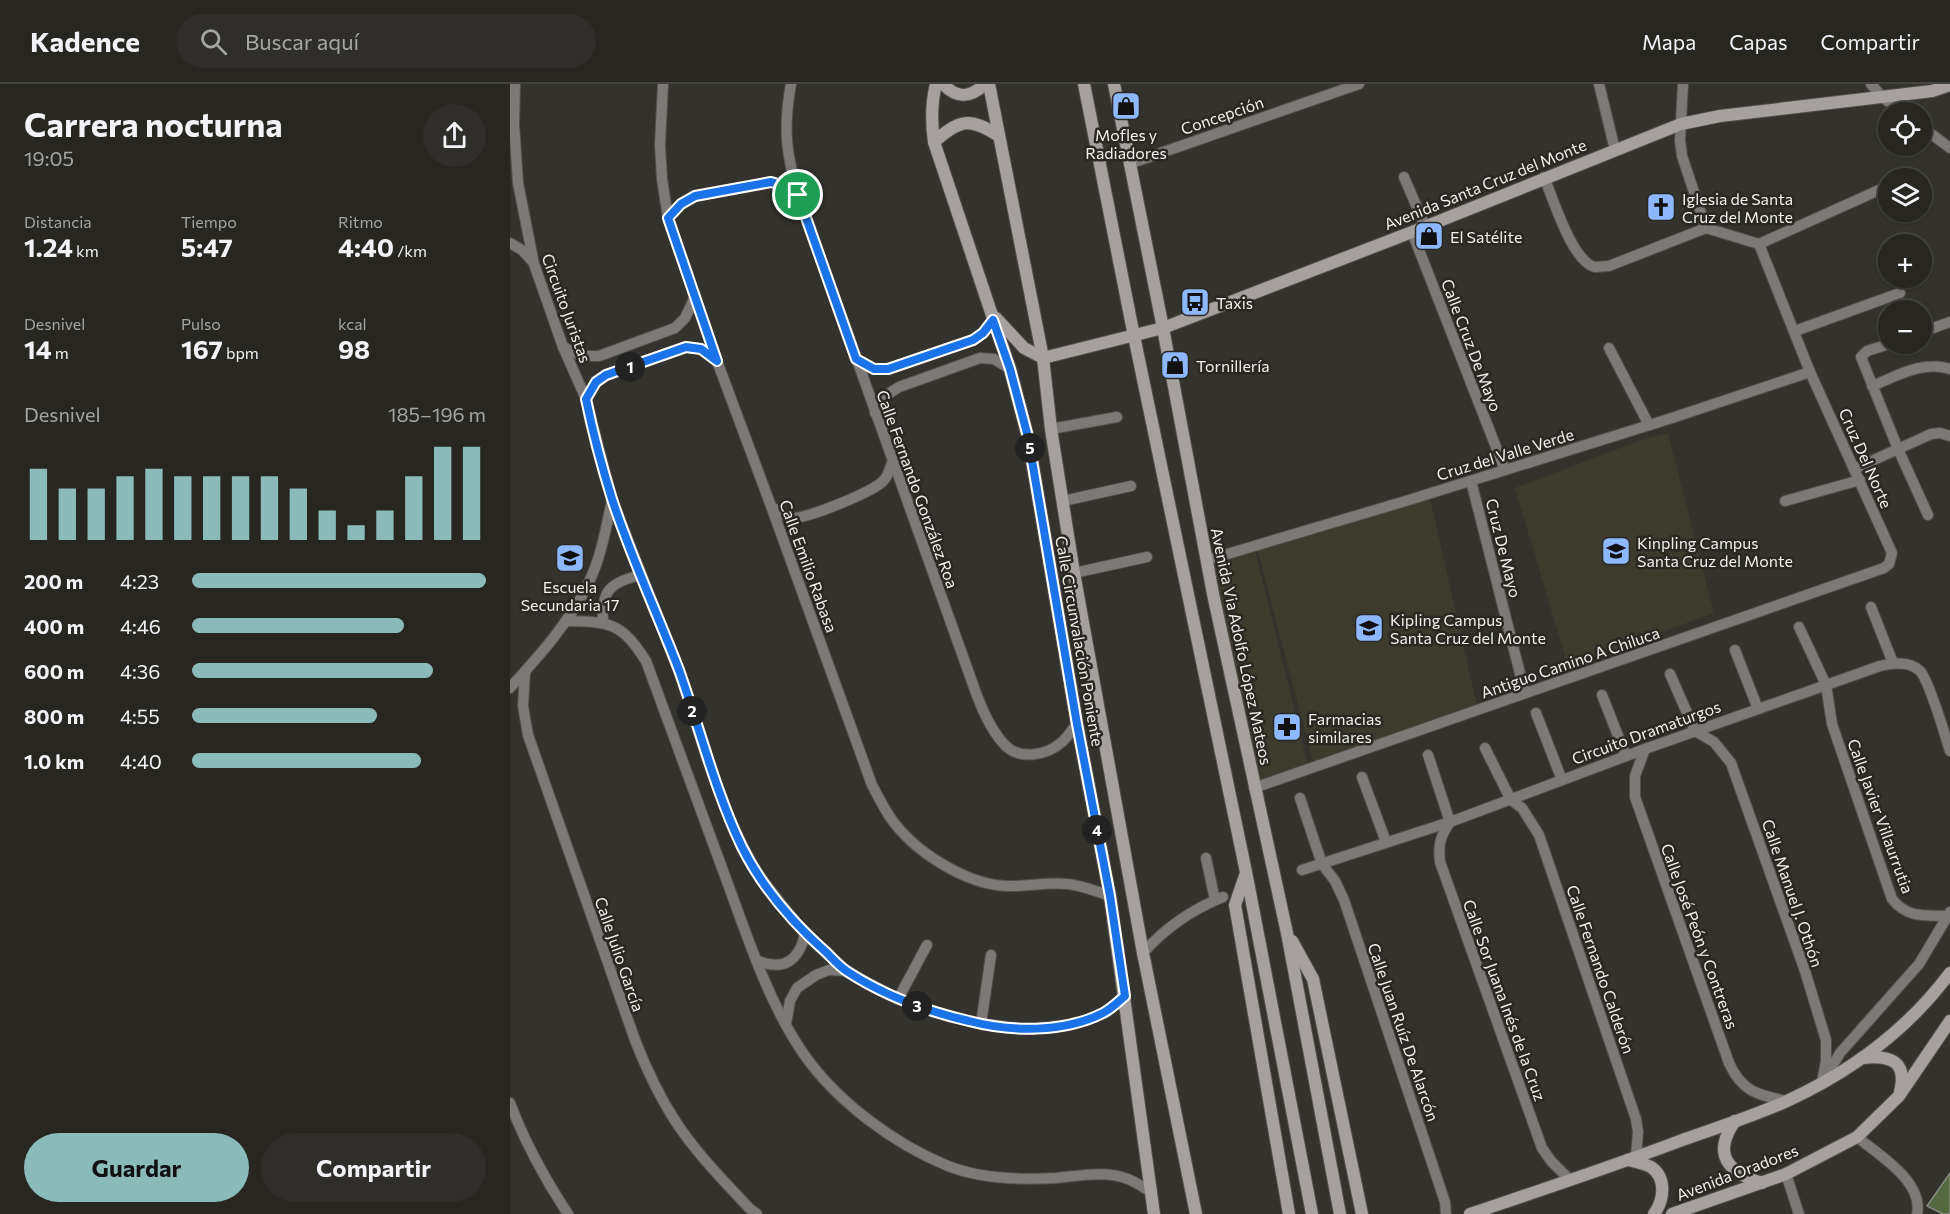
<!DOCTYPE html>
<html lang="es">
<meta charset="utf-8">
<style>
body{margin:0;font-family:Commissioner,sans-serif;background:#2f2e2a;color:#f1f3f6;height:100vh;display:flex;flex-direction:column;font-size:22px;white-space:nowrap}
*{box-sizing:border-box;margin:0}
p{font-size:20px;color:#a4a5a5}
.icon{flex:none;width:33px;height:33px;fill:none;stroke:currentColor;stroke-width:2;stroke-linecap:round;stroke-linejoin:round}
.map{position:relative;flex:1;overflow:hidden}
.panel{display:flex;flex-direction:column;background:#272621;width:510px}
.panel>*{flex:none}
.controls{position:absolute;left:1368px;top:18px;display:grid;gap:12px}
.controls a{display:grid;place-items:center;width:54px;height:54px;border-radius:50%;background:#272621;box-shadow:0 2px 4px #0004,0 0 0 2px #43433f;font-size:30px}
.pin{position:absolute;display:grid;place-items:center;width:51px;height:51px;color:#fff;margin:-26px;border:3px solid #fff;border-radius:50%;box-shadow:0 2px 6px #0007}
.km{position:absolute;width:30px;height:30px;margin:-15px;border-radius:50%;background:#222;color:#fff;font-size:16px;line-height:30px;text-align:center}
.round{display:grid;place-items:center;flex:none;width:63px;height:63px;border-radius:32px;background:#2f2e2a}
.headline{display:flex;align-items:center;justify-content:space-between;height:102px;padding:0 24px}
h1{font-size:33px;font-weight:700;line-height:45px}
.figures{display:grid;grid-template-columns:repeat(3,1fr);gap:9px;height:102px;padding:6px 24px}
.figures div{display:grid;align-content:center}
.figures b{font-size:26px;font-weight:700}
.figures small{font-size:16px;font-weight:400}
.figures p{font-size:16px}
.chart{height:168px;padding:12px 24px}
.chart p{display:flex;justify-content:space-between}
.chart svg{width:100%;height:108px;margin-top:6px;stroke:#8bbbb9;stroke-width:6}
.action{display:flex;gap:12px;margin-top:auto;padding:12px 24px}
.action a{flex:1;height:69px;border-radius:36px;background:#8bbbb9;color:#111;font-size:24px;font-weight:700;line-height:69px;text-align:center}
.action a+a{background:#2f2e2a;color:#f1f3f6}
ul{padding:0 24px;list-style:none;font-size:20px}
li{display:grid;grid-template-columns:96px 72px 1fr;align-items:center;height:45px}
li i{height:15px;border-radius:8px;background:#8bbbb9}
header{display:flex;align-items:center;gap:36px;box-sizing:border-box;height:84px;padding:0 30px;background:#272621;border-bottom:2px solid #43433f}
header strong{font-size:28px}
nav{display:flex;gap:33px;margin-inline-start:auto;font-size:21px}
.search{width:420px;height:54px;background:#2f2e2a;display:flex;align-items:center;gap:15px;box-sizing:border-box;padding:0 21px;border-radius:33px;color:#a4a5a5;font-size:22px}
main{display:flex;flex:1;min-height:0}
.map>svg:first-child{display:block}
.built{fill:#3d3a2e}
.building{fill:#55683f;stroke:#888c85;stroke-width:1.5}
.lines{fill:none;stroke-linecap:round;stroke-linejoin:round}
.street-casing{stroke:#52504b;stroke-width:12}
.secondary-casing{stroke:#52504b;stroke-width:14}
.street{stroke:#7c7977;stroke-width:10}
.secondary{stroke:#a6a19e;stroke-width:12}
.route-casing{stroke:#fff;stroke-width:12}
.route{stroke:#1a73e8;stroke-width:8}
.labels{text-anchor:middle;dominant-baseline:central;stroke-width:5;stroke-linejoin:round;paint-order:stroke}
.street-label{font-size:16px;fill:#f1f0ec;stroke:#2a2823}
.poi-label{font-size:16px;fill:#f1f0ec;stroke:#2a2823;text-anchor:start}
</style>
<header>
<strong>Kadence</strong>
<div class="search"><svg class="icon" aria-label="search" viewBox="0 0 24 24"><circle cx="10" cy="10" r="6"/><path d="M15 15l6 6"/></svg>Buscar aquí</div>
<nav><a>Mapa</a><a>Capas</a><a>Compartir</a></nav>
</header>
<main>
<section class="panel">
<div class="headline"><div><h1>Carrera nocturna</h1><p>19:05</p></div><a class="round"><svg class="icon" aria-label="share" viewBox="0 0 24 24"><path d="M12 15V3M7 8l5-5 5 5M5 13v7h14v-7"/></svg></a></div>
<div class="figures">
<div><p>Distancia</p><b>1.24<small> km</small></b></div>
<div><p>Tiempo</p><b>5:47</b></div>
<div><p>Ritmo</p><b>4:40<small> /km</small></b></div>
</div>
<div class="figures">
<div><p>Desnivel</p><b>14<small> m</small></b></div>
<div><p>Pulso</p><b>167<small> bpm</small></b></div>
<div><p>kcal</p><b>98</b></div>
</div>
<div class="chart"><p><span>Desnivel</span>185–196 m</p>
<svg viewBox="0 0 160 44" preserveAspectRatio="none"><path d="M5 44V15M15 44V23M25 44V23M35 44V18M45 44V15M55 44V18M65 44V18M75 44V18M85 44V18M95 44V23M105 44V32M115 44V38M125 44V32M135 44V18M145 44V6M155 44V6"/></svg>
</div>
<ul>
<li><b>200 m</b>4:23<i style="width:100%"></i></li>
<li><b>400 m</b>4:46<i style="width:72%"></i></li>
<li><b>600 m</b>4:36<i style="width:82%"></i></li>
<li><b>800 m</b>4:55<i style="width:63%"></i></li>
<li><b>1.0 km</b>4:40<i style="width:78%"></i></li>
</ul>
<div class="action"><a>Guardar</a><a>Compartir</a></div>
</section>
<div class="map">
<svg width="1440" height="1130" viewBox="0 0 1440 1130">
<rect width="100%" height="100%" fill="#34322c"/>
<!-- built -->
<g class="built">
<path d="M1158 349 1204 529 1058 583 1005 404 1134 355Z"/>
<path d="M920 414 967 622 803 677 747 465Z"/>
<path d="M745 466 798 681 748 701 698 479Z"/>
</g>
<!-- building -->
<path class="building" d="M1440 1089V1130H1433L1417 1122Z"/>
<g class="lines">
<!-- street casing -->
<g class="street-casing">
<g id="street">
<path d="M5 0 4 40 8 99 24 180 53 263 76 315 102 416 169 587 197 674 222 741 246 788 295 850 336 887 388 915 426 929 471 940 517 945 557 941 577 936 596 928 615 912"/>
<path d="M153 0 150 61 152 95 158 134 207 277 261 422 362 701C368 712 373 723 380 733 403 767 455 800 496 802 516 803 536 798 556 800 571 801 586 807 600 812"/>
<path d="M281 0C273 44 276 68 288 111L466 609C473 627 480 644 493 659 508 677 536 672 552 658 558 653 562 645 567 640"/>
<path d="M1089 0 1105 66"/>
<path d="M1173 0 1170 56 1172 72 1196 144"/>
<path d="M1361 0 1372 13 1392 28"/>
<path d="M1412 43 1440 64"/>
<path d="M619 80 849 0"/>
<path d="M894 93 915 142"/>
<path d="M1034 93C1043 114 1062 178 1085 183 1089 183 1095 182 1099 182L1196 144"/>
<path d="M1393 128 1394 130"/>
<path d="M158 134 171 120 185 112 261 98 275 103 288 111"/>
<path d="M1196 144 1249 160"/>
<path d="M902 148 995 386"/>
<path d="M0 159 12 166 22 177"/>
<path d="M1249 160 1378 102"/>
<path d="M1285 247 1390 209"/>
<path d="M1412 248 1440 238"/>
<path d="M1379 260 1357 267 1351 273 1388 365 1418 431"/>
<path d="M53 263 72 272H89L165 244 175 234 185 213"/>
<path d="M1099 264 1139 341"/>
<path d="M346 275 364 285H378L463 256 473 249 483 236"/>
<path d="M1362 302C1387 292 1413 276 1440 285"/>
<path d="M76 315 86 298 96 291 176 263 191 265 207 277"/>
<path d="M365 329 378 310 389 303 470 274 484 275 500 285"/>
<path d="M541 345 607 333"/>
<path d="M1344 385 1421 350 1430 349 1440 352"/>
<path d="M961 397 1015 609"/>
<path d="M553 417 621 402"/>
<path d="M1275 417 1350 396"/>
<path d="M262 423C268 428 274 433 282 434 296 435 366 407 374 396 378 392 380 384 382 379"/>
<path d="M697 476 899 416 1162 334 1300 288"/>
<path d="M564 489 637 473"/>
<path d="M1361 523 1383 579"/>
<path d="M56 537C100 538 111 538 136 577 164 653 192 728 219 803 239 858 260 921 293 969 326 1017 384 1060 438 1082 471 1095 511 1096 546 1094 568 1092 596 1086 618 1095 626 1098 634 1104 641 1108"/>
<path d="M93 538C91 506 101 498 131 491"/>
<path d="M1289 543 1316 601 1322 640 1382 815C1398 835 1415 831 1438 832"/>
<path d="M1225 566 1248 625"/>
<path d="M15 588 13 622 18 651 125 956C136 984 148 1010 164 1035 185 1068 213 1096 239 1124L247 1130"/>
<path d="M1160 590 1185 647 1204 658 1221 679 1295 887 1316 956V977L1312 998"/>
<path d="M0 604C29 572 59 539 78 500 91 474 96 444 102 416"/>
<path d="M1092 611 1116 672"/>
<path d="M1026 629 1052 696"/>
<path d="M975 664 1001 716 1012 724 1029 751 1126 1035 1128 1048 1126 1073"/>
<path d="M1135 665 1125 692V713L1219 979C1232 1008 1248 1011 1277 1017"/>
<path d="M918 671 940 738C930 753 928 760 930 778L1032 1064 1041 1077 1060 1096"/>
<path d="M852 693 876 758"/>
<path d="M744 704 1374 484 1379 480 1382 469 1300 288 1249 160"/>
<path d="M790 714 812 780 825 797 834 816 935 1118 936 1130"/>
<path d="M696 774 705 816"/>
<path d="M792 786 940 738 1135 665 1370 582C1382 579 1400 577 1410 587 1419 596 1435 651 1440 667"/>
<path d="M633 869C655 844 683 825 713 813"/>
<path d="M246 876C273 888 289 877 295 850"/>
<path d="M388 915 417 861"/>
<path d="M276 940 280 917 287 904 306 891 319 886 336 887"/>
<path d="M471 940 481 871"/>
<path d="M1316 992 1330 969 1409 880 1440 828"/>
<path d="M0 1019C15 1059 35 1095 58 1130"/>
<path d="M1347 1053C1369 1071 1414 1098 1407 1130"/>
<path d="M1276 1090 1289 1130"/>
</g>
</g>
<!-- secondary casing -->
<g class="secondary-casing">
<g id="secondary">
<path d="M426 0C421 20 421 37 424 58L500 285 518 353 567 640 600 812 644 1130"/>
<path d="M433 0C448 16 461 13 475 0"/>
<path d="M479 0 533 274 541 345 564 489 633 869 686 1130"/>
<path d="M574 0 624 252 736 788 802 1130"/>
<path d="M604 0 653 244 703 510 777 849 830 1130"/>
<path d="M424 58C450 35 460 33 489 52"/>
<path d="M486 234 514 264 533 274 653 244 902 148 1171 40 1210 32 1422 7 1440 1"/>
<path d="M736 789 725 821 779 1130"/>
<path d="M782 857 803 895 852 1130"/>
<path d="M1352 974C1379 971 1398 976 1390 1008"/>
<path d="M1225 1037C1202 1070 1217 1088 1252 1099"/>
<path d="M1118 1076C1126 1078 1134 1079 1141 1083 1157 1094 1154 1116 1144 1130"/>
<path d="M960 1130C1031 1106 1104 1082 1175 1055 1209 1043 1244 1032 1277 1017 1340 988 1398 945 1440 889"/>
<path d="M1162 1130 1276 1090 1347 1053 1389 1012 1440 937"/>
</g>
</g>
<!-- street -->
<use href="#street" class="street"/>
<!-- secondary -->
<use href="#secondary" class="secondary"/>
</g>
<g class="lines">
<!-- route casing -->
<g class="route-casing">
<path id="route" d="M261 98 275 102 288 111 346 275 364 285H378L463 256 473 249 483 236 500 285 518 353 567 640 600 812 615 912C608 918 601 925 593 929 554 949 501 948 459 937 416 927 375 912 338 888 330 883 323 875 317 869 284 840 252 803 232 763 205 707 190 645 169 586 147 529 121 473 102 415 92 383 83 349 76 315L86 298 96 291 176 263 191 265 207 277 158 134 171 120 185 112Z"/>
</g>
<!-- route -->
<use href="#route" class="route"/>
</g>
<!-- icons -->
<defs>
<g id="shop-square" transform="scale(1.5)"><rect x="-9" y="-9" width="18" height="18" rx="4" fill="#8eb8fd" stroke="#2a2823"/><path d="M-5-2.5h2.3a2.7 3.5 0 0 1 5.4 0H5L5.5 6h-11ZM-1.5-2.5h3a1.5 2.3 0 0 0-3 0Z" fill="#111"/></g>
<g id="church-square" transform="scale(1.5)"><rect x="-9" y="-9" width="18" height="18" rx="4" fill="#8eb8fd" stroke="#2a2823"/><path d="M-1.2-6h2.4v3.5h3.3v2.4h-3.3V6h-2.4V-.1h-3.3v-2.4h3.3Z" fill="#111"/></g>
<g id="bus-square" transform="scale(1.5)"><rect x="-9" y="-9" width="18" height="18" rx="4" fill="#8eb8fd" stroke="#2a2823"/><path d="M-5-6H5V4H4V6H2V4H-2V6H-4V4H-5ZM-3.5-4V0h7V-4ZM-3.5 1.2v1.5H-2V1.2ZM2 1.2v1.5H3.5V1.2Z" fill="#111"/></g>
<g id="school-square" transform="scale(1.5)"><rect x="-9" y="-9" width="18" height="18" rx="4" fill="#8eb8fd" stroke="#2a2823"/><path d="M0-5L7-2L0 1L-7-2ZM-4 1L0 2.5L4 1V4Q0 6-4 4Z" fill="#111"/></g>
<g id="pharmacy-square" transform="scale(1.5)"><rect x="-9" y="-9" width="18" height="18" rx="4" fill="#8eb8fd" stroke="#2a2823"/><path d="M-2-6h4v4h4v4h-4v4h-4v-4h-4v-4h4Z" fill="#111"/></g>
</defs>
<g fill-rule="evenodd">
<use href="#shop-square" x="616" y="22"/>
<use href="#church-square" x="1151" y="123"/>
<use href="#shop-square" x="919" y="152"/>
<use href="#bus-square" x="685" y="218"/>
<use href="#shop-square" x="665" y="281"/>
<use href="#school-square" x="1106" y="467"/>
<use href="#school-square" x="60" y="474"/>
<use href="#school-square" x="859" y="544"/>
<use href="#pharmacy-square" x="777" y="643"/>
</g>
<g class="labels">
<!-- street labels -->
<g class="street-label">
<text transform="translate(712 31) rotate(-19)">Concepción</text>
<text transform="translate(975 100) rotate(-22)">Avenida Santa Cruz del Monte</text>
<text transform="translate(57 224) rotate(70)">Circuito Juristas</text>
<text transform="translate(962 261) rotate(69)">Calle Cruz De Mayo</text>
<text transform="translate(995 370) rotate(-17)">Cruz del Valle Verde</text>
<text transform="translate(1356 374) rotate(66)">Cruz Del Norte</text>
<text transform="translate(408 405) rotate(70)">Calle Fernando González Roa</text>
<text transform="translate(994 464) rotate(76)">Cruz De Mayo</text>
<text transform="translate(299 482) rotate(70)">Calle Emilio Rabasa</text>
<text transform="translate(570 557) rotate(80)">Calle Circunvalación Poniente</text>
<text transform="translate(732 562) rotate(78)">Avenida Via Adolfo López Mateos</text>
<text transform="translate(1060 578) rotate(-19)">Antiguo Camino A Chiluca</text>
<text transform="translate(1136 648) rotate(-20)">Circuito Dramaturgos</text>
<text transform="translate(1371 732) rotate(70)">Calle Javier Villaurrutia</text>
<text transform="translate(1283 809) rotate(71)">Calle Manuel J. Othón</text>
<text transform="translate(1190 852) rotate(70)">Calle José Peón y Contreras</text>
<text transform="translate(110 870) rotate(71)">Calle Julio García</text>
<text transform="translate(1091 885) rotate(71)">Calle Fernando Calderón</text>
<text transform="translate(995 916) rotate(70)">Calle Sor Juana Inés de la Cruz</text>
<text transform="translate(894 948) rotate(71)">Calle Juan Ruíz De Alarcón</text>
<text transform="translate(1227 1088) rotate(-21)">Avenida Oradores</text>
</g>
<!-- poi labels -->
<g class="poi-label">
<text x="616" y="50" text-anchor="middle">Mofles y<tspan x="616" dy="18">Radiadores</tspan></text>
<text x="1172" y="114">Iglesia de Santa<tspan x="1172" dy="18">Cruz del Monte</tspan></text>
<text x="940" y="152">El Satélite</text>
<text x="706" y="218">Taxis</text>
<text x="686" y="281">Tornillería</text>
<text x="1127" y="458">Kinpling Campus<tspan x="1127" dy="18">Santa Cruz del Monte</tspan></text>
<text x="60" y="502" text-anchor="middle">Escuela<tspan x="60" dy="18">Secundaria 17</tspan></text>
<text x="880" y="535">Kipling Campus<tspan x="880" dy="18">Santa Cruz del Monte</tspan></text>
<text x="798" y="634">Farmacias<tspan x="798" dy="18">similares</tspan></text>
</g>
</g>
</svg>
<div class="controls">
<a><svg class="icon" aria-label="locate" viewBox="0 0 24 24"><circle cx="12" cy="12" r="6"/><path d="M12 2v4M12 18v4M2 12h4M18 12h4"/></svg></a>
<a><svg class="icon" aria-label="layers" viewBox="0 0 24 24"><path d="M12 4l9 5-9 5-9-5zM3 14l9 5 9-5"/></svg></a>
<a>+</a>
<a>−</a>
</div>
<div class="pin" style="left:288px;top:111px;background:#1e9e55"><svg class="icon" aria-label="arrive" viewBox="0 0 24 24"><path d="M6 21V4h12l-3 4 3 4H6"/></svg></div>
<b class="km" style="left:120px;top:283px">1</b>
<b class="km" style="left:182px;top:627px">2</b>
<b class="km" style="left:407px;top:922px">3</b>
<b class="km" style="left:587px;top:746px">4</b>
<b class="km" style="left:520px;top:364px">5</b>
</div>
</main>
